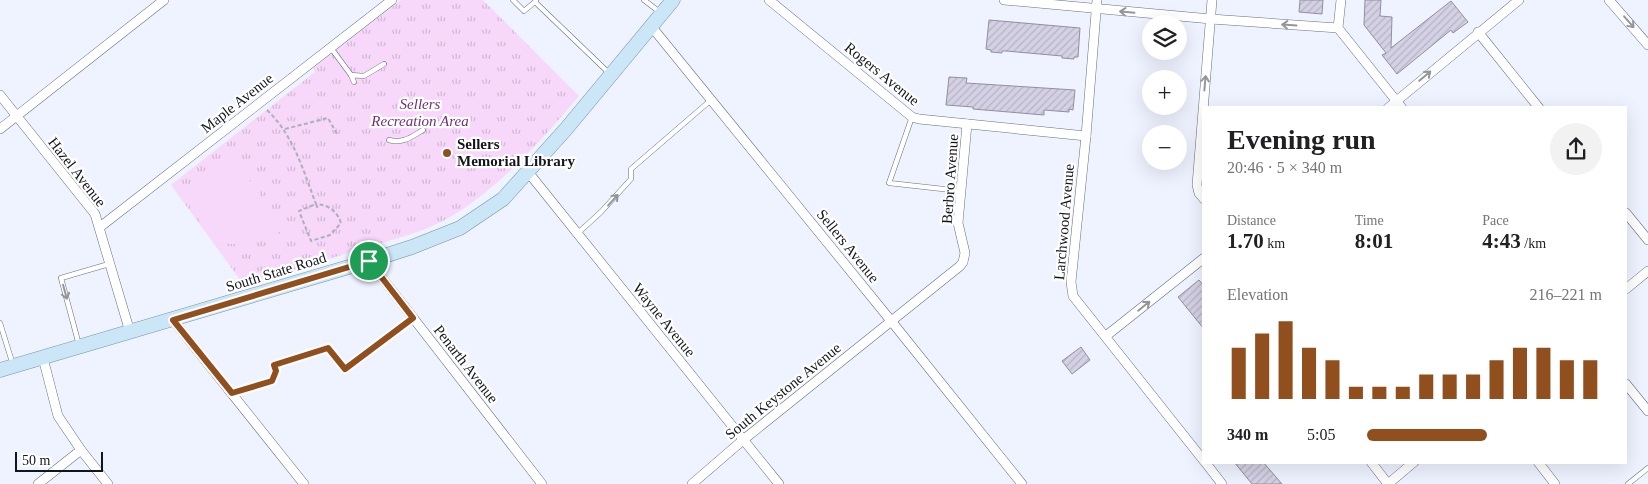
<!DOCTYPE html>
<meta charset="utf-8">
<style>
body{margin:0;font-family:Georgia,serif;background:#f2f2f2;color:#202124;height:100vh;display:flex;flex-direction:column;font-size:19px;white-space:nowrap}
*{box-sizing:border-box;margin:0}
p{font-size:16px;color:#757577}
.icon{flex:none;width:28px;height:28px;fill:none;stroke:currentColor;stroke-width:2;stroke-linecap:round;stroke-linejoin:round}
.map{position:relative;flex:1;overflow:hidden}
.details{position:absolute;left:1202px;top:106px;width:425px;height:358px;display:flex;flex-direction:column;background:#fff;border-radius:0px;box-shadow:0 5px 20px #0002}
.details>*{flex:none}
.buttons{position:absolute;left:1142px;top:15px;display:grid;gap:10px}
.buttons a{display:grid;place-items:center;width:45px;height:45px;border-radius:50%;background:#fff;box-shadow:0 5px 20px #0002;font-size:25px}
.scale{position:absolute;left:15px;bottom:12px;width:88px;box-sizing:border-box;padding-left:5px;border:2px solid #12151c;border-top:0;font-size:14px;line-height:18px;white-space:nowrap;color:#12151c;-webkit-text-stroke:4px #fff;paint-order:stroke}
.pin{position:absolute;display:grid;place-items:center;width:42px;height:42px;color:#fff;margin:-21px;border:2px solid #fff;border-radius:50%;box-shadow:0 1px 5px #0007}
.round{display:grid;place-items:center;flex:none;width:52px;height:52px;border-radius:26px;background:#f2f2f2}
.overview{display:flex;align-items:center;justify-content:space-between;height:85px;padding:0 25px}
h1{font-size:28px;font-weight:700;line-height:38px}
.figures{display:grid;grid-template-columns:repeat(3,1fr);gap:8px;height:85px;padding:5px 25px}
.figures div{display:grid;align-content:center}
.figures b{font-size:21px;font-weight:700}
.figures small{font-size:14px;font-weight:400}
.figures p{font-size:14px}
.chart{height:140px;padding:10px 25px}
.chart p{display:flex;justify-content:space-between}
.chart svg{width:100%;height:90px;margin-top:5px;stroke:#914f1e;stroke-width:6}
ul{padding:0 25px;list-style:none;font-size:16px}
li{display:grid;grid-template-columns:80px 60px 1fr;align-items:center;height:38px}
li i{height:12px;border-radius:6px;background:#914f1e}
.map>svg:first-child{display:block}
.park{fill:url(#park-tufts)}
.pitch{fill:#f7d7fa}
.building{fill:url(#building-hatch);stroke:#928ea1}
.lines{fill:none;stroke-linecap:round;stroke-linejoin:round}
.service-casing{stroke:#676f7f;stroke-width:5.5}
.minor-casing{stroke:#676f7f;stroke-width:10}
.primary-casing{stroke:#7492a6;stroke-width:15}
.path{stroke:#abb0ba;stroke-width:2;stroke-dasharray:4 2.5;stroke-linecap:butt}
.service{stroke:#fff;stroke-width:4.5}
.minor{stroke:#fff;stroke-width:9}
.primary{stroke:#cbe6f7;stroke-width:14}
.oneway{stroke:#949699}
.route-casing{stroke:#fff;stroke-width:10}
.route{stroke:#914f1e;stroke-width:6}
.poi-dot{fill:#914f1e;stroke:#fff;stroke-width:2}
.labels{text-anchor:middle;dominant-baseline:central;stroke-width:4.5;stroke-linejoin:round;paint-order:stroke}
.street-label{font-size:15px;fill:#12151c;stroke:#fff}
.park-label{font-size:15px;font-style:italic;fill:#712f78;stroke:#fff}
.poi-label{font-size:15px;font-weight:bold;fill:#12151c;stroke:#fff;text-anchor:start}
</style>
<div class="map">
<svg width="1648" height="484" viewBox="0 0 1648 484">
<defs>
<pattern id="park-tufts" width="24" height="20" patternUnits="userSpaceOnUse" patternTransform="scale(1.25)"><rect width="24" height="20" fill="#f7d7fa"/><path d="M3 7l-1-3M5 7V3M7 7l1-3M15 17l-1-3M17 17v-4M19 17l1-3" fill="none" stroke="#d3b8d6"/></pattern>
<pattern id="building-hatch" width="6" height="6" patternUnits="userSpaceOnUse" patternTransform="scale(1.25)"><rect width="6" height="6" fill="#d5d1e5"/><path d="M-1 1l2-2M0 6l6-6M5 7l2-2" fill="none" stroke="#b6b3c4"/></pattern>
</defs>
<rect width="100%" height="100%" fill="#eef3ff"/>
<!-- park -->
<path class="park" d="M401 0H483L579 96C542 140 494 194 443 221 419 233 392 240 367 247 326 260 285 272 244 285L171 185 315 72 313 68Z"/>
<!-- pitch -->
<path class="pitch" d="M232 156 239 157 252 177 249 180 285 229C260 243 245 246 217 243L203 226 179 190 224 169 221 161Z"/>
<!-- building -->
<g class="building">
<path d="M1300 0H1323L1322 14 1299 12Z"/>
<path d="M1365 0H1381L1380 16 1392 17 1391 48 1451 1 1468 22 1453 33 1451 30 1397 74 1382 55 1386 53 1364 25Z"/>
<path d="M989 20 1080 28 1078 57H1074V59L1062 58V56L1006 51H1002V53L991 52V50L986 49Z"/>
<path d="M949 77 967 78 966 83 1075 90 1073 110 1069 109V112L1044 110V115L973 109V107L946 105Z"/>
<path d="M1199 280 1204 286V329L1178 297Z"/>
<path d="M1081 347 1090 360 1072 374 1062 361Z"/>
<path d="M1234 462H1263L1282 484H1252Z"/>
</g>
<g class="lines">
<!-- service casing -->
<g class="service-casing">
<g id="service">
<path d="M513 0 524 11 536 1"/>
<path d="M644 0 661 13"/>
<path d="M535 2 610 74"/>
<path d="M331 48 351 75"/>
<path d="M354 82 351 75 364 76 384 64"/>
<path d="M912 117 889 183 961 191"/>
<path d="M389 140C403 144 411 137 423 130"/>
<path d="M578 233 601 212 631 179V169L711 100"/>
<path d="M0 323 13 365"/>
<path d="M79 345 61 278 109 264"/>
<path d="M232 393 272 381 276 371 274 365 328 348 345 369 413 319"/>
<path d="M1628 484 1648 468"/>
</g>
</g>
<!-- minor casing -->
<g class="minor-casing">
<g id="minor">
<path d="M769 0 912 117 919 119 1086 136"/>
<path d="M1004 0 1211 19 1338 28"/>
<path d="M1097 0 1086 136 1071 282 1073 296 1204 461"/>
<path d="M1341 0 1338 28 1402 108"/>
<path d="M1609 0 1648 45"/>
<path d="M651 26 892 322 1022 484"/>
<path d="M1478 32 1539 108"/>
<path d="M0 95 95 214 130 332"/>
<path d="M1388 108 1519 0"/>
<path d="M0 129 164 0"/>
<path d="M528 172 779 484"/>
<path d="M1204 199 1199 193 1197 185 1212 0"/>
<path d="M1626 213 1648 240"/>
<path d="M100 227 392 0"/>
<path d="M369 261 542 484"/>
<path d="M1626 289 1648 271"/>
<path d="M173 320 304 484"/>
<path d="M1106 336 1204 258"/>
<path d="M43 358 58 416 81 450 108 484"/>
<path d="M1626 384 1648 411"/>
<path d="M1205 462 1222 484"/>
<path d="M1371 462 1388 484"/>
<path d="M1538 462 1555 484"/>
<path d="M38 484 81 450"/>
<path d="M692 484 743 440 960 266 963 262 965 253 958 223 967 124"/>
<path d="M1388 484 1414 462"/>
</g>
</g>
<!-- primary casing -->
<g class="primary-casing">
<path id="primary" d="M0 370 369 261 412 247 460 228 503 199 566 129 673 0"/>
</g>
<!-- path -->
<g class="path">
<path d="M267 110C294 136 303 170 316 204 329 205 337 211 341 223L330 235 311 241 299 211 316 204 318 209"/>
<path d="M285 129 328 118 337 134"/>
</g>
<!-- service -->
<use href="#service" class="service"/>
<!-- minor -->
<use href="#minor" class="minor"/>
<!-- primary -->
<use href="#primary" class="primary"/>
</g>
<!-- one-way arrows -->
<defs><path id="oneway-shaft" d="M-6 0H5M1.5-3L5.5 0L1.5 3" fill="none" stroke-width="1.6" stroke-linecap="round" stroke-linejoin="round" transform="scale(1.25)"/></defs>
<g class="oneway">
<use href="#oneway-shaft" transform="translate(1127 12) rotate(-175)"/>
<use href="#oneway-shaft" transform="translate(1629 22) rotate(49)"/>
<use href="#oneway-shaft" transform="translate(1289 25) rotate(-176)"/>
<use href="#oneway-shaft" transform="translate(1425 76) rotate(-40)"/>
<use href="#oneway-shaft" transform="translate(1205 83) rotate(-85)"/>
<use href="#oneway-shaft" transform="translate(613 200) rotate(-48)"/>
<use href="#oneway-shaft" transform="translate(65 292) rotate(75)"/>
<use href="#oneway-shaft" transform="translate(1144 306) rotate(-39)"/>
</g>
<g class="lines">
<!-- route casing -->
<g class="route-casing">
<path id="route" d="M369 261 413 318 345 369 328 348 274 365 276 371 272 381 232 393 173 320Z"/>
</g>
<!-- route -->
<use href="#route" class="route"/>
</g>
<!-- markers -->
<circle class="poi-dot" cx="447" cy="153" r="5"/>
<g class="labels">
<!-- street labels -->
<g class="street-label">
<text transform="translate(882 74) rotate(39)">Rogers Avenue</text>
<text transform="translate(237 103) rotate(-38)">Maple Avenue</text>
<text transform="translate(77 172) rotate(52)">Hazel Avenue</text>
<text transform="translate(950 179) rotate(-86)">Berbro Avenue</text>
<text transform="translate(1064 222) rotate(-85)">Larchwood Avenue</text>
<text transform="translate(848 246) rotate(51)">Sellers Avenue</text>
<text transform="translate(276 272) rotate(-17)">South State Road</text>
<text transform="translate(664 320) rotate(51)">Wayne Avenue</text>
<text transform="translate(466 364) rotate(52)">Penarth Avenue</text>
<text transform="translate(783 391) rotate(-39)">South Keystone Avenue</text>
</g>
<!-- park labels -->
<g class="park-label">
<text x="420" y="104">Sellers<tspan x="420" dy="17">Recreation Area</tspan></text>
</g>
<!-- poi labels -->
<g class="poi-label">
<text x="457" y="144">Sellers<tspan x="457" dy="17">Memorial Library</tspan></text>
</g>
</g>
</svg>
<div class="buttons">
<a><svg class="icon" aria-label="layers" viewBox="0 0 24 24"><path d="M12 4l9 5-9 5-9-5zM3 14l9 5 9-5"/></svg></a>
<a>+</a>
<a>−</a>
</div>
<div class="scale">50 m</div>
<div class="pin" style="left:369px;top:261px;background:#1e9e55"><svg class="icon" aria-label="arrive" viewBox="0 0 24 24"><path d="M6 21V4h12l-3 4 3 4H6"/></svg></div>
<section class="details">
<div class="overview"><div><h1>Evening run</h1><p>20:46 · 5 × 340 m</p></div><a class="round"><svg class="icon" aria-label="share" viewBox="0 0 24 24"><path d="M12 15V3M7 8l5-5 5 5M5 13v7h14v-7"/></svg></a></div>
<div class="figures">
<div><p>Distance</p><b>1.70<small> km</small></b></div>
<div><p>Time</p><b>8:01</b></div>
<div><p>Pace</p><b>4:43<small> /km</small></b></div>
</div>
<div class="chart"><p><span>Elevation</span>216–221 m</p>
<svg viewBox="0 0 160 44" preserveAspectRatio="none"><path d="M5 44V19M15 44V12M25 44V6M35 44V19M45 44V25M55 44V38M65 44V38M75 44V38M85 44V32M95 44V32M105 44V32M115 44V25M125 44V19M135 44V19M145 44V25M155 44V25"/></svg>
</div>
<ul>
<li><b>340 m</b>5:05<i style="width:51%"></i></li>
</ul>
</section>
</div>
